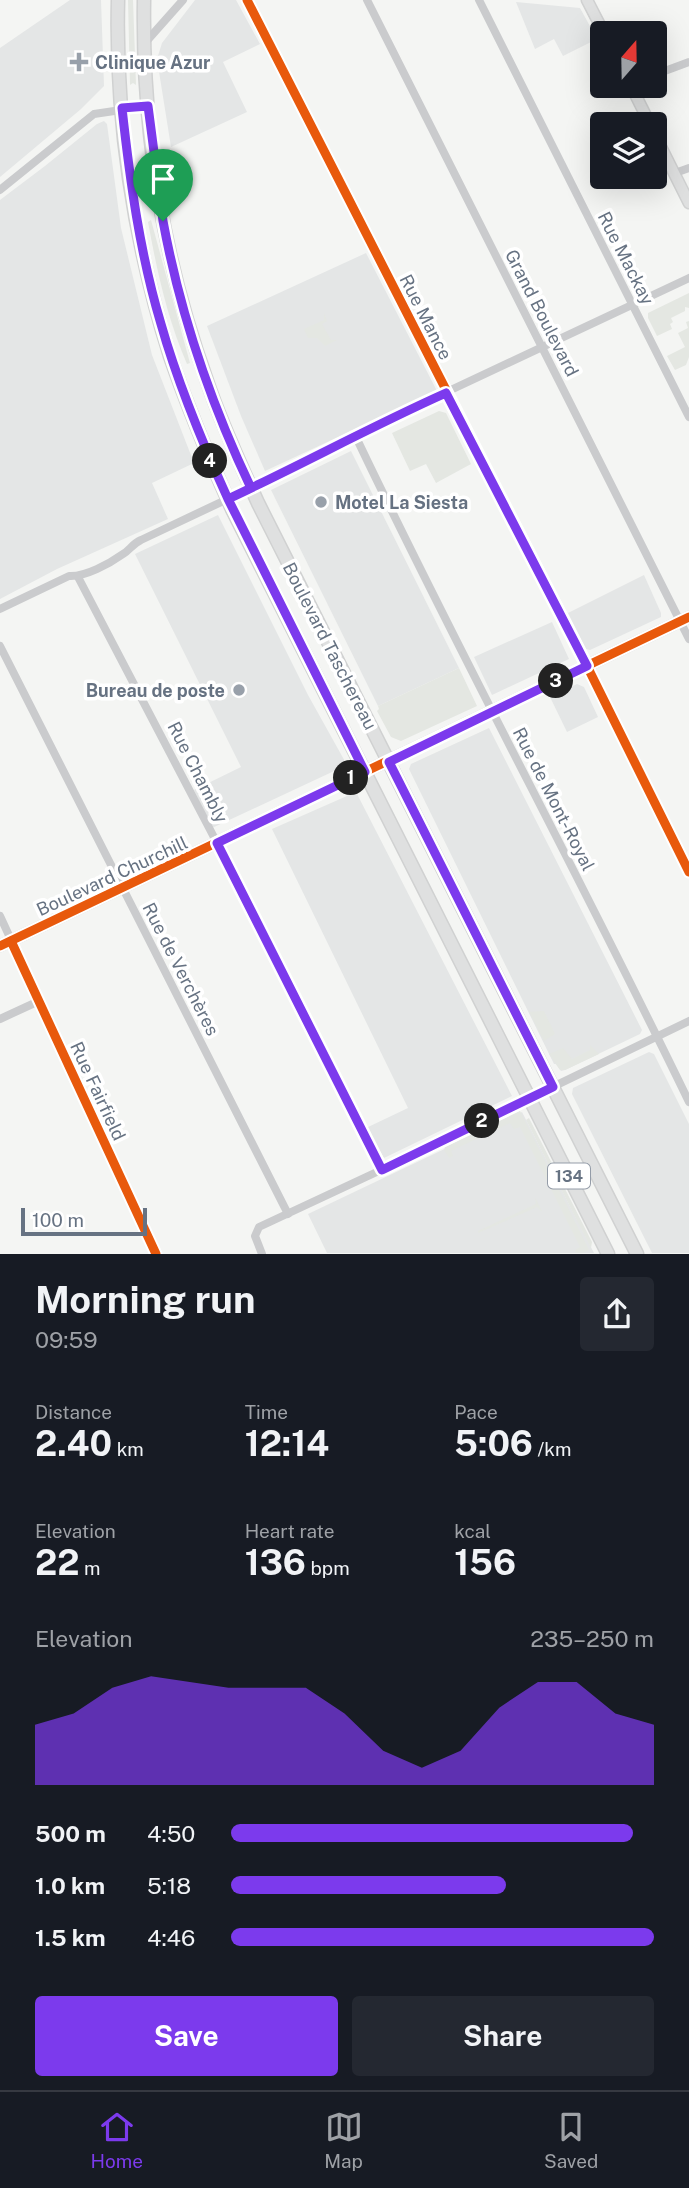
<!DOCTYPE html>
<meta charset="utf-8">
<style>
body{margin:0;font-family:"Public Sans",sans-serif;background:#242831;color:#f1f3f6;height:100vh;display:flex;flex-direction:column;font-size:26px;white-space:nowrap}
*{box-sizing:border-box;margin:0}
p{font-size:23px;color:#9ea1a6}
.icon{flex:none;width:38px;height:38px;fill:none;stroke:currentColor;stroke-width:2;stroke-linecap:round;stroke-linejoin:round}
.map{position:relative;height:1254px;overflow:hidden}
.sheet{display:flex;flex-direction:column;background:#171b24;flex:1}
.sheet>*{flex:none}
.needle{width:46px;rotate:20deg}
.tools{position:absolute;left:590px;top:21px;display:grid;gap:14px}
.tools a{display:grid;place-items:center;width:77px;height:77px;border-radius:7px;background:#171b24;box-shadow:0 7px 28px #0002;font-size:35px}
.scale{position:absolute;left:21px;bottom:18px;width:126px;box-sizing:border-box;padding-left:7px;border:4px solid #667282;border-top:0;font-size:19px;line-height:24px;white-space:nowrap;color:#667282;-webkit-text-stroke:5px #fff;paint-order:stroke}
.pin{position:absolute;display:grid;place-items:center;width:60px;height:60px;color:#fff;margin:-72px -30px;border-radius:50% 50% 50% 0;rotate:-45deg;box-shadow:0 0 7px #0007}
.pin .icon{rotate:45deg}
.km{position:absolute;width:35px;height:35px;margin:-18px;border-radius:50%;background:#222;color:#fff;font-size:19px;line-height:35px;text-align:center}
.round{display:grid;place-items:center;flex:none;width:74px;height:74px;border-radius:7px;background:#242831}
.overview{display:flex;align-items:center;justify-content:space-between;height:119px;padding:0 35px}
h1{font-size:38px;font-weight:700;line-height:52px}
.metrics{display:grid;grid-template-columns:repeat(3,1fr);gap:10px;height:119px;padding:7px 35px}
.metrics div{display:grid;align-content:center}
.metrics b{font-size:35px;font-weight:700}
.metrics small{font-size:19px;font-weight:400}
.metrics p{font-size:19px}
.chart{height:196px;padding:14px 35px}
.chart p{display:flex;justify-content:space-between}
.chart svg{width:100%;height:126px;margin-top:7px;fill:#7c3aed;opacity:.7}
.primary-button{display:flex;gap:14px;margin-top:auto;padding:14px 35px}
.primary-button a{flex:1;height:80px;border-radius:7px;background:#7c3aed;color:#fff;font-size:28px;font-weight:700;line-height:80px;text-align:center}
.primary-button a+a{background:#242831;color:#f1f3f6}
ul{padding:0 35px;list-style:none;font-size:23px}
li{display:grid;grid-template-columns:112px 84px 1fr;align-items:center;height:52px}
li i{height:18px;border-radius:9px;background:#7c3aed}
.tabs{display:flex;justify-content:space-around;align-items:center;height:98px;border-top:2px solid #363941;background:#171b24;font-size:19px;color:#9ea1a6}
.tabs a{display:grid;justify-items:center;gap:4px}
.tabs .on{color:#7c3aed}
.map>svg:first-child{display:block}
.built{fill:#e4e6e6}
.green{fill:#e4e7e2}
.lines{fill:none;stroke-linecap:round;stroke-linejoin:round}
.secondary-casing{stroke:#d0d1d1;stroke-width:13}
.primary-casing{stroke:#d0d1d1;stroke-width:15}
.street{stroke:#cacbcd;stroke-width:8}
.secondary{stroke:#dfe0e0;stroke-width:10}
.primary{stroke:#dfe0e0;stroke-width:12}
.cycleway-casing{stroke:#fff;stroke-width:13}
.cycleway{stroke:#e8590c;stroke-width:9}
.route-casing{stroke:#fff;stroke-width:14}
.route{stroke:#7c3aed;stroke-width:9}
.poi-dot{fill:#98a0aa;stroke:#fff;stroke-width:2.5}
.labels{text-anchor:middle;dominant-baseline:central;stroke-width:7;stroke-linejoin:round;paint-order:stroke}
.shield{fill:#fff;stroke:#949ca8;stroke-width:2}
.shield-label{font-size:16px;font-weight:bold;fill:#667282}
.poi-label{font-size:18px;font-weight:bold;fill:#667282;stroke:#fff;text-anchor:start}
.street-label{font-size:18px;fill:#667282;stroke:#fff}
</style>
<div class="map">
<svg width="689" height="1254" viewBox="0 0 689 1254">
<rect width="100%" height="100%" fill="#f4f5f3"/>
<!-- built -->
<g class="built">
<path d="M70 0H101L104 86 81 109 0 177V48Z"/>
<path d="M195 0H236L260 44 223 62 247 112 171 147 157 59 162 43Z"/>
<path d="M516 2 580 8 597 39 563 56 554 39 535 49Z"/>
<path d="M104 121 107 124 121 228 152 355 194 463 152 483 168 519 57 569 0 599V200L45 166 97 124Z"/>
<path d="M366 253 437 391 265 471 241 416 207 326Z"/>
<path d="M351 451 459 668 378 706 271 490Z"/>
<path d="M218 515 308 695 347 765 212 828 194 790 241 767 135 554Z"/>
<path d="M644 575 661 613V617L590 650 586 649 568 613Z"/>
<path d="M552 622 569 659 492 695 474 657Z"/>
<path d="M577 684 584 687 598 717 567 732 550 697Z"/>
<path d="M489 728 642 1030 640 1034 565 1070 561 1071 556 1064H554L409 769 411 764Z"/>
<path d="M356 792 512 1096 384 1158 366 1128 408 1108 272 829Z"/>
<path d="M649 1052 654 1054 689 1124V1253H652L572 1094 573 1088Z"/>
<path d="M522 1112 594 1253H327L308 1214Z"/>
</g>
<!-- green -->
<g class="green">
<path d="M128 0H133L136 85 133 83 130 85Z"/>
<path d="M151 220 190 363 187 364C167 318 157 271 148 222Z"/>
<path d="M689 293V308L685 307V311L671 318 673 322 670 324 672 329 657 336 648 318V313Z"/>
<path d="M324 313 327 321 322 324 331 340H337L325 346 317 338H308L304 329 324 320Z"/>
<path d="M689 321V357L686 365 675 370 667 356 685 347 678 333 688 328 686 322Z"/>
<path d="M439 411 446 413 471 464 436 483 426 464 410 471 392 433Z"/>
<path d="M459 668 477 706 401 741 391 737 377 711 379 709 378 706Z"/>
<path d="M544 1011 555 1034 544 1041 529 1012Z"/>
<path d="M590 1045 599 1054 565 1070H560L549 1054 563 1048 572 1059 590 1050Z"/>
<path d="M520 1111 589 1250 583 1253H576L575 1250 580 1247 520 1127 514 1129 510 1123 451 1151 453 1156 449 1158 444 1150 445 1147Z"/>
<path d="M529 1118 592 1242 591 1248 526 1120Z"/>
<path d="M535 1197 542 1212 537 1207 478 1233V1231L536 1204Z"/>
</g>
<g class="lines">
<!-- secondary casing -->
<g class="secondary-casing">
<g id="secondary">
<path d="M587 0 604 33"/>
<path d="M631 86 650 124"/>
<path d="M654 133 689 203"/>
<path d="M0 946C230 837 460 728 689 617"/>
</g>
</g>
<!-- primary casing -->
<g class="primary-casing">
<g id="primary">
<path d="M118 0C115 119 134 243 170 356 188 408 209 458 232 509L608 1254"/>
<path d="M144 0C142 129 163 259 207 381 221 423 240 463 258 503L637 1254"/>
</g>
</g>
<!-- street -->
<g class="street">
<path d="M247 0 587 666 689 872"/>
<path d="M367 0 689 639"/>
<path d="M479 0 689 417"/>
<path d="M144 44 183 0"/>
<path d="M654 75 689 62"/>
<path d="M675 173 689 168"/>
<path d="M0 190 94 114 148 106"/>
<path d="M355 435C462 660 581 878 689 1102"/>
<path d="M78 577 217 843 381 1170"/>
<path d="M0 609 69 576C85 577 109 564 123 554 130 550 132 544 141 540L329 451 355 435 689 278"/>
<path d="M0 646 288 1214"/>
<path d="M0 916 156 1254"/>
<path d="M0 1019 39 1001"/>
<path d="M262 1254 255 1236 259 1227 381 1170 689 1021"/>
</g>
<!-- secondary -->
<use href="#secondary" class="secondary"/>
<!-- primary -->
<use href="#primary" class="primary"/>
<!-- cycleway casing -->
<g class="cycleway-casing">
<g id="cycleway">
<path d="M247 0 587 666 689 872"/>
<path d="M11 941 156 1254"/>
<path d="M0 946C230 837 460 728 689 617"/>
</g>
</g>
<!-- cycleway -->
<use href="#cycleway" class="cycleway"/>
</g>
<g class="lines">
<!-- route casing -->
<g class="route-casing">
<path id="route" d="M163 221C180 313 211 404 251 488L228 499 365 772 217 843 382 1170 553 1087 389 762 587 666 446 393C372 426 301 465 228 499 202 442 178 384 161 324 140 254 130 181 122 108L148 106 163 221"/>
</g>
<!-- route -->
<use href="#route" class="route"/>
</g>
<!-- markers -->
<g class="poi-dot">
<path d="M75.5 51.5h7v7h7v7h-7v7h-7v-7h-7v-7h7z"/>
<circle cx="321" cy="502" r="7"/>
<circle cx="239" cy="690" r="7"/>
</g>
<g class="labels">
<!-- shield labels -->
<rect class="shield" x="548" y="1163.5" width="42" height="25" rx="5"/>
<g class="shield-label">
<text x="569" y="1176">134</text>
</g>
<!-- poi labels -->
<g class="poi-label">
<text x="95" y="62">Clinique Azur</text>
<text x="335" y="502">Motel La Siesta</text>
<text x="225" y="690" text-anchor="end">Bureau de poste</text>
</g>
<!-- street labels -->
<g class="street-label">
<text transform="translate(626 258) rotate(63)">Rue Mackay</text>
<text transform="translate(542 313) rotate(63)">Grand Boulevard</text>
<text transform="translate(426 317) rotate(63)">Rue Mance</text>
<text transform="translate(330 646) rotate(63)">Boulevard Taschereau</text>
<text transform="translate(198 772) rotate(63)">Rue Chambly</text>
<text transform="translate(554 799) rotate(63)">Rue de Mont-Royal</text>
<text transform="translate(112 876) rotate(-25)">Boulevard Churchill</text>
<text transform="translate(181 969) rotate(63)">Rue de Verchères</text>
<text transform="translate(98 1091) rotate(65)">Rue Fairfield</text>
</g>
</g>
</svg>
<div class="tools">
<a><svg class="needle" viewBox="-14 -14 28 28"><path d="M0-13l5 13h-10z" fill="#e53935"/><path d="M0 13l5-13h-10z" fill="#9ea1a6"/></svg></a>
<a><svg class="icon" aria-label="layers" viewBox="0 0 24 24"><path d="M12 4l9 5-9 5-9-5zM3 14l9 5 9-5"/></svg></a>
</div>
<div class="scale">100 m</div>
<div class="pin" style="left:163px;top:221px;background:#1e9e55"><svg class="icon" aria-label="arrive" viewBox="0 0 24 24"><path d="M6 21V4h12l-3 4 3 4H6"/></svg></div>
<b class="km" style="left:351px;top:778px">1</b>
<b class="km" style="left:482px;top:1121px">2</b>
<b class="km" style="left:556px;top:681px">3</b>
<b class="km" style="left:210px;top:461px">4</b>
</div>
<section class="sheet">
<div class="overview"><div><h1>Morning run</h1><p>09:59</p></div><a class="round"><svg class="icon" aria-label="share" viewBox="0 0 24 24"><path d="M12 15V3M7 8l5-5 5 5M5 13v7h14v-7"/></svg></a></div>
<div class="metrics">
<div><p>Distance</p><b>2.40<small> km</small></b></div>
<div><p>Time</p><b>12:14</b></div>
<div><p>Pace</p><b>5:06<small> /km</small></b></div>
</div>
<div class="metrics">
<div><p>Elevation</p><b>22<small> m</small></b></div>
<div><p>Heart rate</p><b>136<small> bpm</small></b></div>
<div><p>kcal</p><b>156</b></div>
</div>
<div class="chart"><p><span>Elevation</span>235–250 m</p>
<svg viewBox="0 0 160 44" preserveAspectRatio="none"><path d="M0 44V23L10 19L20 10L30 6L40 8L50 10L60 10L70 10L80 19L90 32L100 38L110 32L120 17L130 8L140 8L150 19L160 23V44z"/></svg>
</div>
<ul>
<li><b>500 m</b>4:50<i style="width:95%"></i></li>
<li><b>1.0 km</b>5:18<i style="width:65%"></i></li>
<li><b>1.5 km</b>4:46<i style="width:100%"></i></li>
</ul>
<div class="primary-button"><a>Save</a><a>Share</a></div>
</section>
<nav class="tabs">
<a class="on"><svg class="icon" aria-label="home" viewBox="0 0 24 24"><path d="M3 11l9-7 9 7M6 9v11h12V9"/></svg>Home</a>
<a><svg class="icon" aria-label="map" viewBox="0 0 24 24"><path d="M3 6l6-2 6 2 6-2v14l-6 2-6-2-6 2zM9 4v14M15 6v14"/></svg>Map</a>
<a><svg class="icon" aria-label="saved" viewBox="0 0 24 24"><path d="M7 4h10v16l-5-4-5 4z"/></svg>Saved</a>
</nav>
